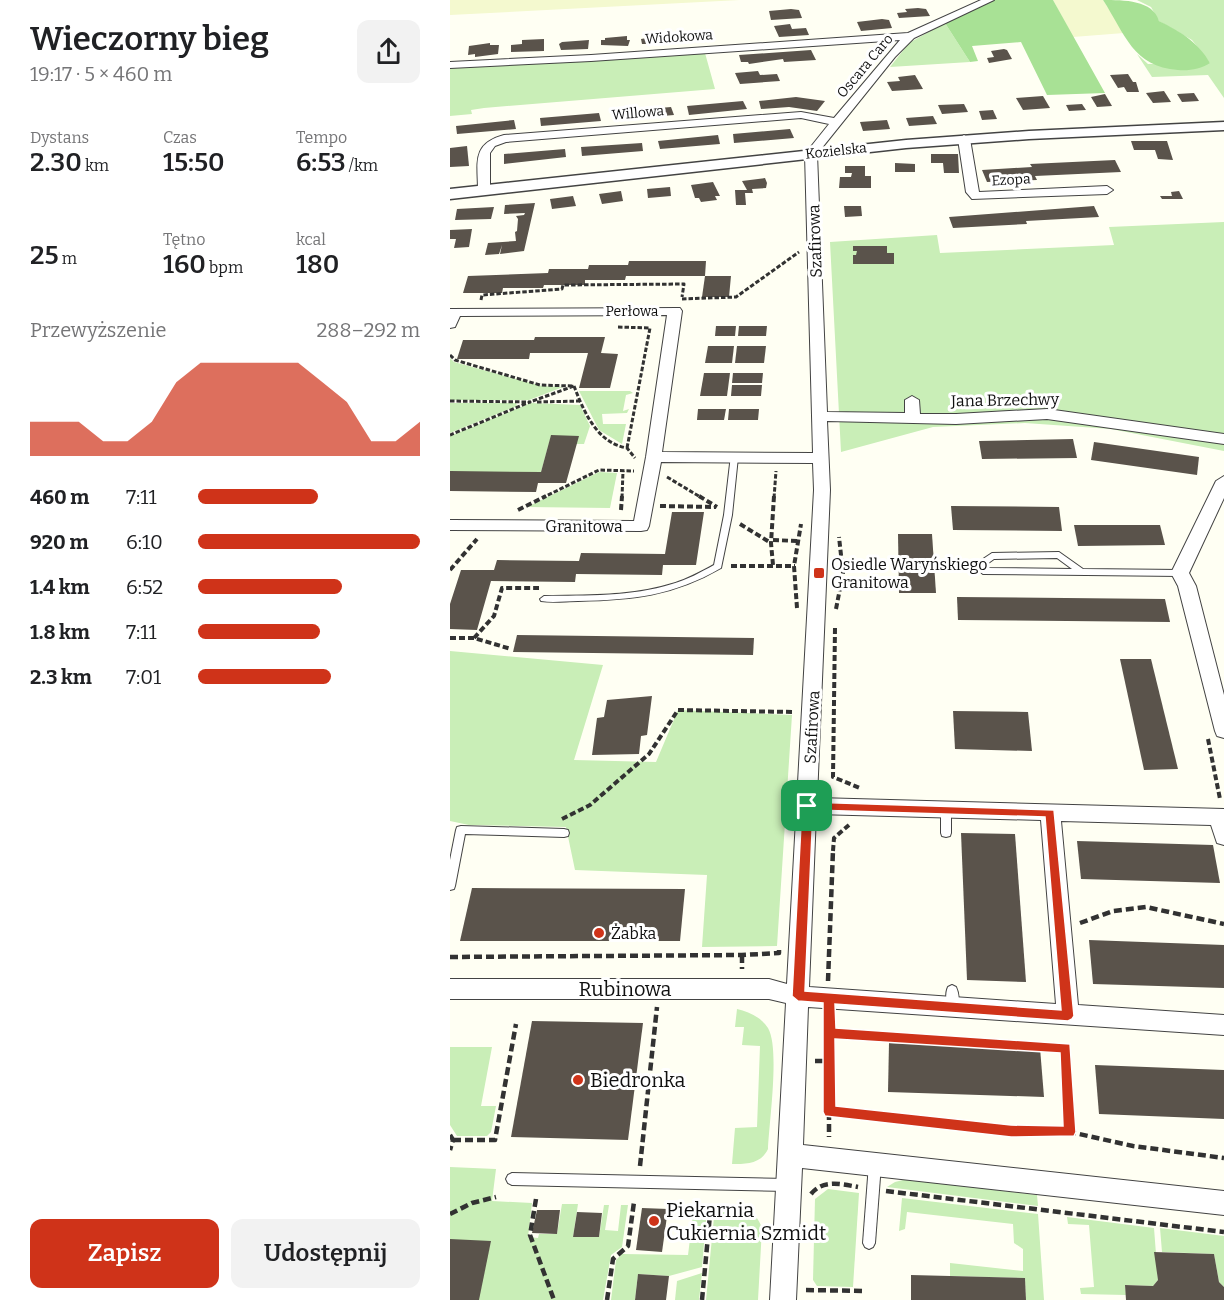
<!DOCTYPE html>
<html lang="pl">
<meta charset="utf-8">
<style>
body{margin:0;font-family:Bitter,serif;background:#f2f2f2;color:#202124;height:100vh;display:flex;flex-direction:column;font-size:22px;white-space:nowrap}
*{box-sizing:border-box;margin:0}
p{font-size:20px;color:#757577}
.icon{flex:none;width:33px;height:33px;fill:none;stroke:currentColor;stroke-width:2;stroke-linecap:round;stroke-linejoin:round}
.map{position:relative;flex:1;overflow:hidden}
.sheet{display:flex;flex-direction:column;background:#fff;width:450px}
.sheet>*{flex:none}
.pin{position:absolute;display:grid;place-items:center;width:51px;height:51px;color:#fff;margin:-26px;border-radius:12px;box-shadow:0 3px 9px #0006}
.round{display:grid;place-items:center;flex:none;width:63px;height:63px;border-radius:12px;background:#f2f2f2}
.head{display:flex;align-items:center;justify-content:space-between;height:102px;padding:0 30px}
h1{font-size:33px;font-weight:600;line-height:45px}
.metrics{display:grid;grid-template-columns:repeat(3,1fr);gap:9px;height:102px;padding:6px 30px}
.metrics div{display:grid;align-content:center}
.metrics b{font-size:26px;font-weight:600}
.metrics small{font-size:16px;font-weight:400}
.metrics p{font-size:16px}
.chart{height:168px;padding:12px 30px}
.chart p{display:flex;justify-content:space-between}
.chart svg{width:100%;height:108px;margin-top:6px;fill:#cf3319;opacity:.7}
.action{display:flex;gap:12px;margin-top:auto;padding:12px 30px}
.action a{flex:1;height:69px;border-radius:12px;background:#cf3319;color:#fff;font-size:24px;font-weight:600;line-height:69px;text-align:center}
.action a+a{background:#f2f2f2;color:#202124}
ul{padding:0 30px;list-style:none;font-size:20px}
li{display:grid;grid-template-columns:96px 72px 1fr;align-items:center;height:45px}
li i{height:15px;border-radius:8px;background:#cf3319}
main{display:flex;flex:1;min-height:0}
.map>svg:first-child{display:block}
.farmland{fill:#f4f9cf}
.green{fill:#c9eeb7}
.forest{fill:#a8e195}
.building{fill:#5a534b}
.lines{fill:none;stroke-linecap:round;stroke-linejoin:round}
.service-casing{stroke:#434343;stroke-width:2}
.minor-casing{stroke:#434343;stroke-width:2}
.tertiary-casing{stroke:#434343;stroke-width:3}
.path-far2{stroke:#323232;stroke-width:3;stroke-dasharray:4.5 2;stroke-linecap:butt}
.path-far1{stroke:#323232;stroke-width:4;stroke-dasharray:6 3;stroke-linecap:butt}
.path{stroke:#323232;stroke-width:4.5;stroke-dasharray:8 4;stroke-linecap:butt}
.service{fill:#fff;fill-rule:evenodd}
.minor{fill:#fff;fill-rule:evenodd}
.tertiary{fill:#fff;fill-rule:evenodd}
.route{fill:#cf3319;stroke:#fff;stroke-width:1.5;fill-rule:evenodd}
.poi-dot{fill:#cf3319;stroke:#fff;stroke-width:2}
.labels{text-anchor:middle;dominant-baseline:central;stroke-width:6;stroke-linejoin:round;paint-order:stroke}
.far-street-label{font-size:14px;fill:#101010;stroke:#fff}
.street-label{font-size:16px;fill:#101010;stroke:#fff}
.poi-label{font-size:16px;fill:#101010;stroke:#fff;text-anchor:start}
.near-street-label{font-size:20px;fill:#101010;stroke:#fff}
.near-poi-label{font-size:20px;fill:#101010;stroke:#fff;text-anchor:start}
</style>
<main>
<section class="sheet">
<div class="head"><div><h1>Wieczorny bieg</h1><p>19:17 · 5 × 460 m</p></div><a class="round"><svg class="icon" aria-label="share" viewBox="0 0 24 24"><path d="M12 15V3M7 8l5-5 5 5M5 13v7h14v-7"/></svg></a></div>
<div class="metrics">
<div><p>Dystans</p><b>2.30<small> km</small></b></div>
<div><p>Czas</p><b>15:50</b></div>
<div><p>Tempo</p><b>6:53<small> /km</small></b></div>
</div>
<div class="metrics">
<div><b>25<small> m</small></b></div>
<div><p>Tętno</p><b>160<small> bpm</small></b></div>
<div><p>kcal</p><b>180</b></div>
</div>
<div class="chart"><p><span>Przewyższenie</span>288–292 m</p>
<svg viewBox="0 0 160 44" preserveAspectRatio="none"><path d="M0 44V30L10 30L20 30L30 38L40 38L50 30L60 14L70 6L80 6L90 6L100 6L110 6L120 14L130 22L140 38L150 38L160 30V44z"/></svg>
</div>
<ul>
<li><b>460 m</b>7:11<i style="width:54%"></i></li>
<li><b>920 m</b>6:10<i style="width:100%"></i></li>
<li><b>1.4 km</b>6:52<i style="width:65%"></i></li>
<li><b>1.8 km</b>7:11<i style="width:55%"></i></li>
<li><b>2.3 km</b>7:01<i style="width:60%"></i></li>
</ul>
<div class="action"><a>Zapisz</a><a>Udostępnij</a></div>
</section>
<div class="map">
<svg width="774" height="1300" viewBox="0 0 774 1300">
<rect width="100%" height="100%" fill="#fffff3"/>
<!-- farmland -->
<g class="farmland">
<path d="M0 0H290L0 15Z"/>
<path d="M603 0H653L674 33 623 37Z"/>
</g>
<!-- green -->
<g class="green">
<path d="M687 0H774V98L758 75 702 77 687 54 698 64 760 63 742 40 709 21 701 7Z"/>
<path d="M495 23 520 62 440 67 459 43Z"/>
<path d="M255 53 265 89 34 108 21 110 22 114 0 116V67Z"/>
<path d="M774 222V451L661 429 575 423 483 427 391 452 380 242 487 235 490 253 664 245 659 227Z"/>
<path d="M0 358 4 362 92 386 113 387 79 400H0Z"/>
<path d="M129 391H180L183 393 176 395 173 411 179 409 177 413 152 414 153 424H176L172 444 149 430Z"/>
<path d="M0 403H66L67 406 0 433Z"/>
<path d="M81 403 130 405 140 426 134 444H126L128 436H101L91 472H0V436Z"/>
<path d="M149 472 167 473 160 508 77 507Z"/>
<path d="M0 651 153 665 124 760 206 762 228 710 342 715 327 946 252 947 257 875 125 870 116 827 19 825 0 821Z"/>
<path d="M287 1009C299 1012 311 1017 318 1028 330 1048 319 1123 318 1149 311 1164 296 1164 282 1164L285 1128 307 1127 310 1046 292 1045 294 1027H285Z"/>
<path d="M0 1047H42L31 1106H46L41 1132 37 1136H7L0 1125Z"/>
<path d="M0 1167 46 1169 42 1201 82 1203 78 1237 88 1238 89 1234H107L112 1204H128L123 1237H149L154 1205H159L155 1230 168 1231 171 1205H178L172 1247 161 1255 153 1300H29L0 1239Z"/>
<path d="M457 1179 587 1195 588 1206 437 1187 445 1182Z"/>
<path d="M378 1189 409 1193 403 1287 367 1286 363 1280 365 1199Z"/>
<path d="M452 1198 588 1214 594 1300H576L575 1278 500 1276V1263L573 1271V1249L564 1243 563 1224 457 1212 455 1229 449 1231Z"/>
<path d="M244 1207 257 1208 252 1267 219 1276 188 1274 185 1300H161L166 1260 172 1254 238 1255Z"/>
<path d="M273 1208C292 1208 305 1208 312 1228L308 1300H256L264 1217H273Z"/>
<path d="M617 1217 704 1228 708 1280 703 1286 675 1285 676 1295 631 1294 630 1288 644 1287 639 1225 618 1224Z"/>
<path d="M710 1228 774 1236V1287L769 1282 764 1254 712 1252Z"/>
<path d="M252 1273 249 1300H225L227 1281Z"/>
</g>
<!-- forest -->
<g class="forest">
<path d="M544 0H603L655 93 597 95 571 42 522 46 528 61 520 62 495 23Z"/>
<path d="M653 0C674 0 703 0 709 21 731 32 748 42 760 63 751 69 739 71 728 70 683 67 675 34 653 0Z"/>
</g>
<!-- building -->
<g class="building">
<path d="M468 8 476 9 480 16 449 18 447 13 457 12 455 9Z"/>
<path d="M341 9 349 10 352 18 321 20 319 11Z"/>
<path d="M432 19 439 20 442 28 411 31 407 22Z"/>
<path d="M340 24 342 29 356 28 359 35 329 37 324 26Z"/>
<path d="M221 34 225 42H223V44H192L191 39Z"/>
<path d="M177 36V40H180L178 46 151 45V40H155V38Z"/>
<path d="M94 39V51L61 52V45L72 44V40Z"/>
<path d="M139 40 138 49 111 50 109 44 112 42Z"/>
<path d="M40 43V45H49L48 54 25 57V54L18 55 19 46Z"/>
<path d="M554 49 557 50 562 59 539 63 537 58 544 57 541 51Z"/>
<path d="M361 50 366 60 334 62 333 59 299 64 298 62H291L289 55Z"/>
<path d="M308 71 310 75 327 74 330 81 290 84 285 73Z"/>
<path d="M678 74 683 82H686L689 92H677L674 87 668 88 660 75Z"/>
<path d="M465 75 473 89 442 91 437 82 450 81 448 77Z"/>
<path d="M714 91 721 102 703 103 696 93Z"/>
<path d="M744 93 749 101 732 102 727 94Z"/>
<path d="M655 94 662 106 647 107 641 97Z"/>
<path d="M593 96 600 108 573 110 566 98Z"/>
<path d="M346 97 375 101 367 111 339 107 311 109 309 101Z"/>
<path d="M293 101 297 109 239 115 237 106Z"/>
<path d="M514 104 518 112 492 114 488 105Z"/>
<path d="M632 104 636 110 619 111 616 105Z"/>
<path d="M221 107 224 115 164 120 163 112Z"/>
<path d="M543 110 547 119 532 120 529 111Z"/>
<path d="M149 113 151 121 91 126 90 118Z"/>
<path d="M483 116 487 124 459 126 456 118Z"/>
<path d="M64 120 66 129 7 134 6 126Z"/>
<path d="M437 120 440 129 413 131 410 122Z"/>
<path d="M340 129 344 138 284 143 283 134Z"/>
<path d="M268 135 270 144 210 149 208 141Z"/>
<path d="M681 141H717L723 160 708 159 705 150H684Z"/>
<path d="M192 143 193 151 132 156 131 147Z"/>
<path d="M17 146 19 166 0 167V148Z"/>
<path d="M115 149 116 157 54 164V154Z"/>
<path d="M481 154H508L509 173H494L493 163H481Z"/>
<path d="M665 160 671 172 585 176 587 180 537 182 532 170 582 167 580 164Z"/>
<path d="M445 163 465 164V172H445Z"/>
<path d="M395 166H415V176H421V188H389L390 177H401L402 173H395Z"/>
<path d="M315 178 317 183 316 188 302 189 303 193H295L296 205H286L285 190H297L292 181Z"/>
<path d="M263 182 270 196H265L267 200 251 202 249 198H245L241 185Z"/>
<path d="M220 187 221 196 198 198 197 189Z"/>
<path d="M171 191 173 201 152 204 149 194Z"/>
<path d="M729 191 733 199H712L710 196H722L721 192Z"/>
<path d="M123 196 126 206 102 209 100 199Z"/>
<path d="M85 203 74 251 50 254 52 245 49 254 35 255 38 243 66 241 65 232 67 231 68 219 66 216 74 215 75 213 54 214 55 205Z"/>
<path d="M394 206H411L412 216 395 217Z"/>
<path d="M644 206 649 217 576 221 577 224 503 228 499 217Z"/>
<path d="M44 207 41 219 5 220 7 209Z"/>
<path d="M22 229 19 247 4 248 6 239H0V230Z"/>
<path d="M403 246H437V253H444V264H403V255H406L407 251H403Z"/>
<path d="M179 261H256L255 276H176L175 280H135V285H94L93 288H53L52 293H13L18 276 98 273 99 269H138L139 265H178Z"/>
<path d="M255 276H281L279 297H252Z"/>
<path d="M266 326H286L285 336H265Z"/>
<path d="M289 326H317L316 336H288Z"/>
<path d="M85 337H155L151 353 168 354 160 388H129L138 353H80L79 359H7L13 340H84Z"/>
<path d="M258 346H284L282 363H255Z"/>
<path d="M287 346H316L314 363H285Z"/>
<path d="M254 373H280L277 396H250Z"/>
<path d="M283 373H313L312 383H282Z"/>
<path d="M282 385H312L311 396H281Z"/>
<path d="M248 409H276L274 420H247Z"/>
<path d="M279 409H309L308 420H278Z"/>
<path d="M101 435 129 436 116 483H88L86 492 0 491V471L91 472Z"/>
<path d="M623 439 627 458 532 459 529 441Z"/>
<path d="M644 442 749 457 747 475 641 460Z"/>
<path d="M501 506 609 507 612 531 503 530Z"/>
<path d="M222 512H254L246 565H213L212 575 126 574 125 582 41 581 27 630 0 629V604L11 570H44L47 560 129 561 131 553 215 554Z"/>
<path d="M624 525H710L715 545 628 546Z"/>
<path d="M448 534H482L486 593H449Z"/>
<path d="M507 597 715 599 720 622 508 620Z"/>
<path d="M67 635 304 638 303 655 63 652Z"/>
<path d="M670 659H701L728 769 694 770Z"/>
<path d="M202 696 197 735 191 736 189 754 142 755 147 718 154 717 157 700Z"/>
<path d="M503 711 578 712 582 751 505 749Z"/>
<path d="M511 833 565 834 576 982 517 980Z"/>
<path d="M627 841 763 845 770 883 631 879Z"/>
<path d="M22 888 235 889 230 941H10Z"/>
<path d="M639 940 774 945V988L643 984Z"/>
<path d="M82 1021 193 1023 178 1140 61 1137Z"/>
<path d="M439 1043 590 1048 594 1097 438 1092Z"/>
<path d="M645 1065 774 1070V1119L649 1114Z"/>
<path d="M192 1208 218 1209 212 1252 186 1250Z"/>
<path d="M87 1210H110L107 1234 82 1233Z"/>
<path d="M127 1212 152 1213 149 1237H123Z"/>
<path d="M0 1239 41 1241 29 1300H0Z"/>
<path d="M704 1252 764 1254 769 1282 774 1287V1300H676L675 1285 703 1286 708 1280Z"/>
<path d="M188 1274 219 1276 216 1300H185Z"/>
<path d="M461 1275 575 1278 576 1300H461Z"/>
</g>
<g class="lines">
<!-- service casing -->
<g class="service-casing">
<g id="service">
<path d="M281 455H284L288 457 282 515 271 568C223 596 182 600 128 601 116 601 103 603 91 601L90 599 94 596C137 595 181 597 222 584 237 580 251 572 264 565L274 515Z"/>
<path d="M609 552 633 569 730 570 734 573 730 576 533 574 529 571 530 561 542 553ZM607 558 622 569 537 568V564L544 559Z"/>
<path d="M496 806 500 807 501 810V833L500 836 496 837 492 836 491 833V810L492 807Z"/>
<path d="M11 826 114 829 118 830 119 833 118 836 114 837 15 834 5 886 4 889 0 890V860L6 830 7 827Z"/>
<path d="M502 985 506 987C509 993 510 1004 507 1010L503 1012 499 1010C496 1004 495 993 498 987Z"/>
<path d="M425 1158 429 1160 431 1164 425 1243 423 1247 419 1249 415 1247 413 1243 419 1164 421 1160Z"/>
<path d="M62 1173 338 1179 342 1181 344 1185 342 1189 338 1191 62 1185 58 1183 56 1179 58 1175Z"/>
</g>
</g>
<!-- minor casing -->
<g class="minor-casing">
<g id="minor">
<path d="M531 0H544L464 38 445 57 367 154 377 412 455 413V400L462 396 469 400 470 414H506L597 409 774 434V444L597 419 506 424 377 421 380 490 367 798 774 809V845L767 843 761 825 611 821 628 1005 774 1015V1035L358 1007 353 1145 774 1191V1215L352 1168 346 1300H320L336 1003 319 999H0V979H319L337 984 364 490 363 463 211 462 199 526 197 530 191 531 0 530V520L184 521 196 457 217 315 10 316 5 327 0 328V309L230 308 232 311 212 452 363 453 355 154 379 124 351 118 56 142 45 146 40 153V191L34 195 28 191C28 163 21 144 54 135L351 112 384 118 450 40 141 61 0 68V62L141 55 458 33ZM366 814 591 820 606 1004 359 987Z"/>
<path d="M514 135 520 139 529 192 657 186 663 190 657 194 522 199 516 192 508 139Z"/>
<path d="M774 476V498L739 573 746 586 774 695V738L767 736 765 731 728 586 721 573 766 481Z"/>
</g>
</g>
<!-- tertiary casing -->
<g class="tertiary-casing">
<path id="tertiary" d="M774 122V130L579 139 456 148 0 199V189L456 140 579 131Z"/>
</g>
<!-- path-far2 -->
<g class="path-far2">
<path d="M232 299 286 297 349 252"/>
<path d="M31 300 32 295 112 289 113 285 234 284 232 297"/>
<path d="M168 327 200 328 177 448"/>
<path d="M0 355 5 360 90 385 124 386 80 402"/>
<path d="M124 386C134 412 147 443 177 448L185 458"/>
<path d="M0 401 80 402 0 435"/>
<path d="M87 402 130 401"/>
<path d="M217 477 252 498"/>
<path d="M92 498 149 470 184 471"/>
<path d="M172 498 173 471"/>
<path d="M324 498 326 471"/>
</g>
<!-- path-far1 -->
<g class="path-far1">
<path d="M249 496 267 507"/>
<path d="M210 506 266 507"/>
<path d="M68 510 96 496"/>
<path d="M171 510 172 496"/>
<path d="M290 524 321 543"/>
<path d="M323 540 347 541"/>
<path d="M323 565 321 543 324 496"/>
<path d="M281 566H345"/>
<path d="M0 570 27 539"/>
<path d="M347 608 344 566 351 524"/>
<path d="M386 609 393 573 389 537"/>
<path d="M385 628 383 777 410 788"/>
<path d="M0 638H24L61 649"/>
<path d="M24 638 44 616 52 588H89"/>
<path d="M758 739 770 799"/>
<path d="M112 819 140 805 199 754 228 710 344 712"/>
<path d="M383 851 384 838 399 825"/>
</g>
<!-- path -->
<g class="path">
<path d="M630 923 663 911 696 907 774 924"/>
<path d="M292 955V969"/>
<path d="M0 957 292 955 329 953V950"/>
<path d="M378 981 383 850"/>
<path d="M379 1016V1112L561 1131 620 1132 683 1146 774 1158"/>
<path d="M380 1033 616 1048 620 1132"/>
<path d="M365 1061H379"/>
<path d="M379 1112V1137"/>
<path d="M0 1135 3 1140 0 1150"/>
<path d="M3 1140H45L66 1024"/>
<path d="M190 1166 207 1007"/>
<path d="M436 1191 774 1232"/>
<path d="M361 1194C373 1179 391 1184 408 1187"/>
<path d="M86 1199 80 1235 104 1300"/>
<path d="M0 1214 22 1203 46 1197"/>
<path d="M356 1290 415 1291"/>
<path d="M157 1300 163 1259 178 1246 184 1202"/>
<path d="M252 1300 261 1204"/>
</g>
<!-- service -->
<use href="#service" class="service"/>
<!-- minor -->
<use href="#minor" class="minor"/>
<!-- tertiary -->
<use href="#tertiary" class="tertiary"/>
</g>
<!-- route -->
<path class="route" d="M357 802 604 810 624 1016 622 1019 618 1021 385 1004 386 1028 620 1044 626 1132 624 1136 561 1137 375 1116 373 1112V1003L348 1001 342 996 352 806ZM363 810 595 817 611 1010 355 991ZM385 1039 610 1053 613 1126 561 1125 386 1106Z"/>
<!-- markers -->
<g class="poi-dot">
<rect x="363" y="567" width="12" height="12" rx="3"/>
<circle cx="149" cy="933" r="6"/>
<circle cx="128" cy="1080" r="6"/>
<circle cx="204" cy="1221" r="6"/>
</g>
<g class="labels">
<!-- far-street labels -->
<g class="far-street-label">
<text transform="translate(229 37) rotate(-4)">Widokowa</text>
<text transform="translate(415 66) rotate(-50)">Oscara Caro</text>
<text transform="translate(188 113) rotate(-5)">Willowa</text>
<text transform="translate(386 151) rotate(-6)">Kozielska</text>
<text transform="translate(561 180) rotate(-3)">Ezopa</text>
<text x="182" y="311">Perłowa</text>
</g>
<!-- street labels -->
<g class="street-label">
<text transform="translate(365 241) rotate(-92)">Szafirowa</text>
<text transform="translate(555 400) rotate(-1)">Jana Brzechwy</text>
<text x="134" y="526">Granitowa</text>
<text transform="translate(362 727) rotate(-87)">Szafirowa</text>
</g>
<!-- poi labels -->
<g class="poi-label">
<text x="381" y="564">Osiedle Waryńskiego<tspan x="381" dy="18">Granitowa</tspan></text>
<text x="161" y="933">Żabka</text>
</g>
<!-- near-street labels -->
<g class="near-street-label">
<text x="175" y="989">Rubinowa</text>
</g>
<!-- near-poi labels -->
<g class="near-poi-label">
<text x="140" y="1080">Biedronka</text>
<text x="216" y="1210">Piekarnia<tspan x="216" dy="23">Cukiernia Szmidt</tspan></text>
</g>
</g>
</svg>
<div class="pin" style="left:357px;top:806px;background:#1e9e55"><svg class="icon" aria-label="arrive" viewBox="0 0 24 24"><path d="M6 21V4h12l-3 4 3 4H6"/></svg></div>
</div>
</main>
